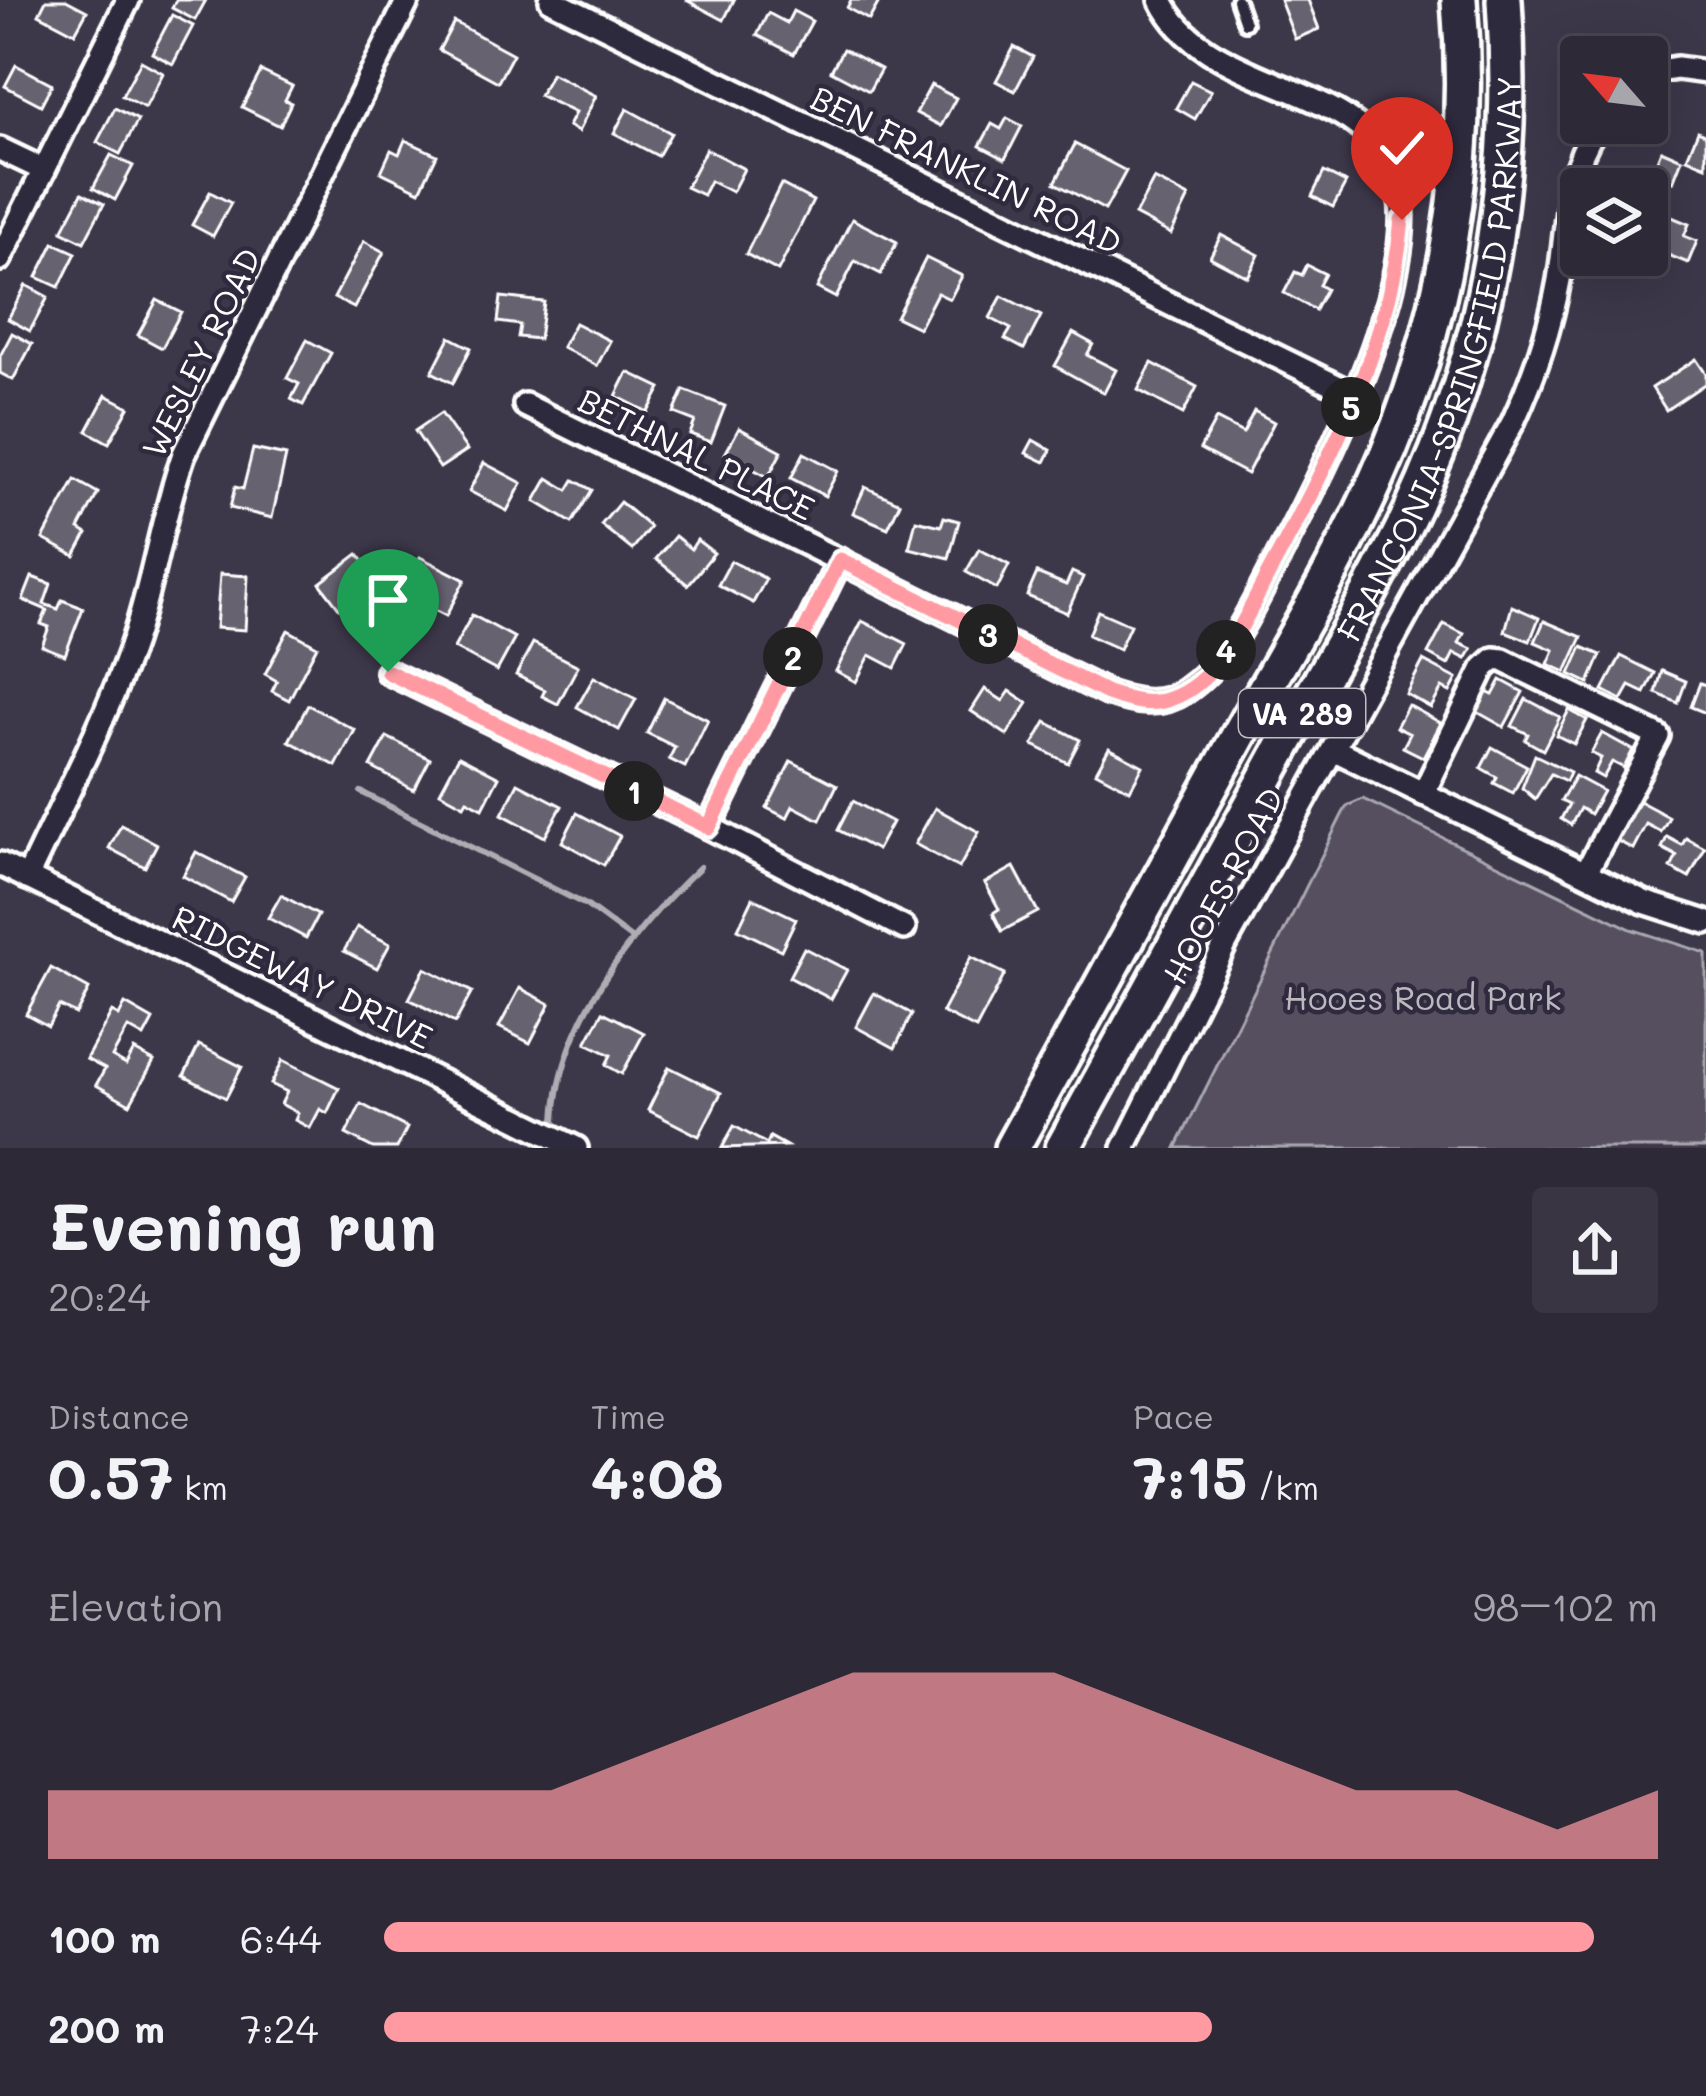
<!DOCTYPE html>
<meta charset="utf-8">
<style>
body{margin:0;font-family:Mali,sans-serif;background:#393542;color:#f1f3f6;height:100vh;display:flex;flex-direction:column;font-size:45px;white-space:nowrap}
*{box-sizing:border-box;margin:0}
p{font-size:39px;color:#a7a6ad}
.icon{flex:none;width:66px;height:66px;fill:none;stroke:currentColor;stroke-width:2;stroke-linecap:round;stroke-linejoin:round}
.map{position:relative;height:1148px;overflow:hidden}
.sheet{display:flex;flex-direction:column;background:#2d2937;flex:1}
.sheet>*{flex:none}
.needle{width:78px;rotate:298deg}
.tools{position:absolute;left:1560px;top:36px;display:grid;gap:24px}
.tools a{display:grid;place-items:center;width:108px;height:108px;border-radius:12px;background:#2d2937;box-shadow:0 12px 48px #0002,0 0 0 3px #484552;font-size:60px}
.pin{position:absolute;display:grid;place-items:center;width:102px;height:102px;color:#fff;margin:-123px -51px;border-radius:50% 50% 50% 0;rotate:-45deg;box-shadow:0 0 12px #0007}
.pin .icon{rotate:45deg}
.km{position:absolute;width:60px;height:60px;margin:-30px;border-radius:50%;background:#222;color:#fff;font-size:33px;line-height:60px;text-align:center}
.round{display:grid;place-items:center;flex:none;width:126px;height:126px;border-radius:12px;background:#393542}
.summary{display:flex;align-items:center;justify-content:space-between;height:204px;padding:0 48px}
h1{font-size:66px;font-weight:800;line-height:90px}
.metrics{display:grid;grid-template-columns:repeat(3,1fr);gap:18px;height:204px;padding:12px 48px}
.metrics div{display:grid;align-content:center}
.metrics b{font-size:60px;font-weight:800}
.metrics small{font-size:33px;font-weight:400}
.metrics p{font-size:33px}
.chart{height:336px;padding:24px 48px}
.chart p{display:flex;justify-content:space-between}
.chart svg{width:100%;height:216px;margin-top:12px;fill:#ff9aa2;opacity:.7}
ul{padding:0 48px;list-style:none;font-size:39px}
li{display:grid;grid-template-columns:192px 144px 1fr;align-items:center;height:90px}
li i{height:30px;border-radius:15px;background:#ff9aa2}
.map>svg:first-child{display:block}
.green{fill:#555060;stroke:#aaa8b0;stroke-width:3}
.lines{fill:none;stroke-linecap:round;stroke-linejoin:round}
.stream{stroke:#afadb4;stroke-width:6}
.building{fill:#666270;stroke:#fff;stroke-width:3}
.service-casing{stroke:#fff;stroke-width:20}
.minor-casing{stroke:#fff;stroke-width:30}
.primary-casing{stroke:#fff;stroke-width:42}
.service{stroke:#2f2a3d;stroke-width:10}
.minor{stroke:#2f2a3d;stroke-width:21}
.primary{stroke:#2f2a3d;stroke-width:33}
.route-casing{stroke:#fff;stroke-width:24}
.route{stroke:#ff9aa2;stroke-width:15}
.labels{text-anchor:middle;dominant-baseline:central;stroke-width:9;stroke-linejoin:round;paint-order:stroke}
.shield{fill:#2f2a3d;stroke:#c1bfc5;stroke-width:3}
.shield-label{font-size:30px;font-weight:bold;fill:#fff}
.street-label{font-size:33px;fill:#fff;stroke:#2f2a3d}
.park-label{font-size:33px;fill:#bbb9bf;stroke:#2f2a3d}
</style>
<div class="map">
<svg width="1706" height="1148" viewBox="0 0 1706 1148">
<rect width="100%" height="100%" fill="#3c3749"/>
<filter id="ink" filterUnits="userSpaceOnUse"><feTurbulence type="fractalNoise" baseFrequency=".00833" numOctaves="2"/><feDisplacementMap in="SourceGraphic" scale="24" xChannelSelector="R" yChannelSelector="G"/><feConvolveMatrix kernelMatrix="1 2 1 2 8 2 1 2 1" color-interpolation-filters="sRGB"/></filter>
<g filter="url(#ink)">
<!-- green -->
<path class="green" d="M1363 799 1631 929 1706 953V1148H1176L1342 815 1347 806Z"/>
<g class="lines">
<!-- stream -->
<g class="stream">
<path d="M361 792 586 905 632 939"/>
<path d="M555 1121C559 1023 631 932 700 867"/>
</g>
</g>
<!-- building -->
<g class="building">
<path d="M46 0H66L87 11 75 33 39 14Z"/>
<path d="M176 0H206L195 20 172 8Z"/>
<path d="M686 0H734L724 20Z"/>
<path d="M851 0H880L869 20 847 8Z"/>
<path d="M1280 0H1308L1319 29 1295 39Z"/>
<path d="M793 11 812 21 794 54 757 35 768 13 787 23Z"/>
<path d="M172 15 193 26 173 64 152 53Z"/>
<path d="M454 22 513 54 498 82 439 50Z"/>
<path d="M1014 47 1033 57 1015 91 996 81Z"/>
<path d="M843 49 881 69 869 91 831 71Z"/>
<path d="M141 61 163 73 145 108 122 96Z"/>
<path d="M16 65 52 84 41 105 5 86Z"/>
<path d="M261 71 292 86 285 100 291 103 280 126 242 107Z"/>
<path d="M551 73 596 96 578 132 568 126 575 113 539 95Z"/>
<path d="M1191 81 1211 91 1195 119 1176 108Z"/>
<path d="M931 85 956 98 941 126 916 113Z"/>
<path d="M115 108 138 120 120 154 97 142Z"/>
<path d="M627 109 671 133 658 156 614 133Z"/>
<path d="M1007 118 1022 126 1005 159 980 146 992 124 1001 129Z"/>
<path d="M1698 131 1706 135V166L1687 158Z"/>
<path d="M405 140 437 155 420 191 381 172 391 150 399 154Z"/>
<path d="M1075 144 1126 171 1105 210 1055 183Z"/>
<path d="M706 149 744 169 732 192 710 181 703 195 686 187Z"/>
<path d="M1661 150 1682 159 1673 182 1652 173Z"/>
<path d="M111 155 133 166 115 200 93 188Z"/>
<path d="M1324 172 1346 183 1333 207 1312 196Z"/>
<path d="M1154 179 1189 197 1171 234 1135 215Z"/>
<path d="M781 184 813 201 778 271 746 254Z"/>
<path d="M210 192 231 203 213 236 192 225Z"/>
<path d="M82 193 104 204 84 242 62 231Z"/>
<path d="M1662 213 1689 224 1684 236 1697 241 1688 263 1648 247Z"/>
<path d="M852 219 897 242 881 274 855 261 836 298 817 288Z"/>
<path d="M1221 235 1259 255 1248 277 1210 257Z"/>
<path d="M364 241 384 252 354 308 334 298Z"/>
<path d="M54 243 76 253 59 287 37 277Z"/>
<path d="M926 258 962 276 950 299 937 293 919 328 896 317Z"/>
<path d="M1307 265 1325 274 1319 285 1326 289 1315 310 1284 293 1295 272 1302 275Z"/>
<path d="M26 285 48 297 30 331 8 319Z"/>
<path d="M1002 296 1041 316 1024 349 1005 339 1011 329 990 318Z"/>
<path d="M501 297 544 302 539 339 518 337 520 325 498 322Z"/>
<path d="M157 300 181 312 162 348 138 335Z"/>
<path d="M575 323 610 341 597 366 562 347Z"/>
<path d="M12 333 32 344 13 380 0 373V356Z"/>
<path d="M1073 333 1093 344 1087 355 1116 370 1104 393 1055 366Z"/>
<path d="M450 337 471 348 453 383 432 372Z"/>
<path d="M307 340 331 353 303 405 291 399 299 384 287 378Z"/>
<path d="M1696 359 1706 374V383L1666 410 1652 388Z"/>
<path d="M1152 363 1197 387 1183 414 1138 390Z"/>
<path d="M628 372 661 388 648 412 616 396Z"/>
<path d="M684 390 725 406 711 442 690 434 695 421 674 413Z"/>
<path d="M106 395 129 407 109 443 87 431Z"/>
<path d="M1254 411 1274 422 1247 474 1200 449 1216 419 1243 433Z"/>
<path d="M441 413 467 450 440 468 415 431Z"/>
<path d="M739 428 782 451 768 477 725 454Z"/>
<path d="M1033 440 1051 450 1045 462 1026 453Z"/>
<path d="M253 449 286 456 272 518 230 508 235 487 243 489Z"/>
<path d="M804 453 838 471 825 496 791 478Z"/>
<path d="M484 463 522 483 507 511 469 491Z"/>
<path d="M548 478 568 490 574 480 592 490 572 523 535 501Z"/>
<path d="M75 480 98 493 79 529 87 534 75 556 43 539Z"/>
<path d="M865 487 900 503 888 528 853 513Z"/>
<path d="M620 502 650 527 632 550 601 525Z"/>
<path d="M944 517 959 521 949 558 909 548 916 520 941 526Z"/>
<path d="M675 536 691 549 697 540 714 553 688 585 656 559Z"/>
<path d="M979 549 1009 565 997 589 966 572Z"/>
<path d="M358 554 377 578 339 608 320 583Z"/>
<path d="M420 557 465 580 446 616 401 593Z"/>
<path d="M731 561 766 579 753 603 718 585Z"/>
<path d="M1072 572 1083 577 1067 613 1027 596 1037 573 1066 585Z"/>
<path d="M220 574 248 576 245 630 216 628Z"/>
<path d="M32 577 51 584 44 604 58 609 62 600 83 608 65 655 42 646 49 627 41 624 47 610 23 600Z"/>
<path d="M1512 606 1539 618 1530 641 1505 631Z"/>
<path d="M1098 611 1130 625 1119 649 1088 635Z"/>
<path d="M472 615 515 638 497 671 454 648Z"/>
<path d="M862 621 907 644 895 668 870 655 856 682 836 671Z"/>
<path d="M1544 621 1582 637 1566 672 1548 664 1554 650 1535 642Z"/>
<path d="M1444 624 1464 634 1459 643 1472 649 1466 659 1454 653 1448 665 1428 654Z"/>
<path d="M288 630 317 646 289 700 272 691 277 681 265 674Z"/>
<path d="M533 643 578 666 558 704 542 696 545 690 516 675Z"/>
<path d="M1582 647 1601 655 1589 683 1570 674Z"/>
<path d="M1621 656 1655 673 1645 693 1630 686 1622 700 1603 690Z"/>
<path d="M1423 661 1457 679 1450 692 1442 688 1431 708 1406 694Z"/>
<path d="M1662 671 1686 681 1678 703 1656 693Z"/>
<path d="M594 677 636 699 619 730 577 707Z"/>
<path d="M1501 680 1523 692 1504 727 1472 709 1482 690 1493 695Z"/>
<path d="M1700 683 1706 685V713L1691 707Z"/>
<path d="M985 689 1003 701 1010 691 1028 703 1007 735 971 711Z"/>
<path d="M664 698 708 720 685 767 669 759 675 747 647 733Z"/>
<path d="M1526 699 1560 717 1543 750 1525 740 1528 734 1512 726Z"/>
<path d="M308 705 355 730 336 766 289 741Z"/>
<path d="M1408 705 1441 723 1423 757 1403 747 1410 734 1396 727Z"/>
<path d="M1569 710 1587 720 1574 744 1556 735Z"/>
<path d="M1046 722 1080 740 1068 763 1033 745Z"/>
<path d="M1602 733 1633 750 1624 768 1612 762 1603 778 1594 773 1601 758 1591 753Z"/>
<path d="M387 737 430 759 414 790 371 767Z"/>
<path d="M1492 747 1527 766 1513 793 1494 783 1497 777 1481 768Z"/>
<path d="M1109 748 1143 766 1130 790 1096 772Z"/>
<path d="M1535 755 1570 772 1566 781 1551 774 1535 799 1522 788Z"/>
<path d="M459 756 499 777 483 808 467 800 464 805 440 792Z"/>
<path d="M791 761 837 785 820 820 793 806 787 818 767 808Z"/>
<path d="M1575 776 1603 791 1590 814 1580 808 1571 825 1561 819 1569 804 1561 800Z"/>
<path d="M518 783 562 806 545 837 502 814Z"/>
<path d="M1637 800 1669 817 1661 832 1646 824 1633 849 1616 840Z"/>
<path d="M853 801 892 822 877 850 838 830Z"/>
<path d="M935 808 979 832 959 868 915 844Z"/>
<path d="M577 813 620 836 604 865 562 842Z"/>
<path d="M121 825 157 844 145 867 109 848Z"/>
<path d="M1667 837 1682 845 1686 838 1705 848 1689 878 1671 868 1677 856 1662 848Z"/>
<path d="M196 852 245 877 231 902 183 876Z"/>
<path d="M1014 867 1038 912 1002 931 993 913 999 909 985 883Z"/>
<path d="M281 895 318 915 306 938 268 918Z"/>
<path d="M753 898 796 919 781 950 738 929Z"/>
<path d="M357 927 390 944 377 968 344 951Z"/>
<path d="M804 948 847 970 831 999 789 977Z"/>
<path d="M971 957 1005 974 976 1029 942 1012Z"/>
<path d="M51 968 89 989 76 1014 59 1006 48 1026 26 1014Z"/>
<path d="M425 968 472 992 455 1023 409 999Z"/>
<path d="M520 988 550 1004 530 1043 499 1027Z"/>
<path d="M874 993 912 1014 895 1048 856 1027Z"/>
<path d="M125 1004 153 1020 144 1037 128 1028 112 1057 126 1065 134 1050 154 1061 130 1104 96 1085 105 1069 86 1059 112 1012 119 1016Z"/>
<path d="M603 1012 644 1033 622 1074 606 1065 611 1055 586 1043Z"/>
<path d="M199 1045 242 1067 226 1098 184 1076Z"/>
<path d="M283 1060 339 1088 327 1113 320 1109 310 1128 295 1120 298 1113 281 1104 287 1092 271 1084Z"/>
<path d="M669 1067 721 1093 699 1136 648 1110Z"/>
<path d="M361 1104 407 1128 397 1148H373L346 1134Z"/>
<path d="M734 1126 767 1144 770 1137 786 1146 722 1148Z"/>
</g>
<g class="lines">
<!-- service casing -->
<g class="service-casing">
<path id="service" d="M1237 0 1245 23"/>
</g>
<!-- minor casing -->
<g class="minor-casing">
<g id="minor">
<path d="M551 0 1355 395"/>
<path d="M1647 73 1677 68 1706 72"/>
<path d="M0 149 44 170"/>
<path d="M0 259 128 0"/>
<path d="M525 405 1107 693C1134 702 1160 708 1185 691 1231 660 1252 605 1278 558 1321 476 1430 263 1395 174 1359 79 1205 92 1161 0"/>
<path d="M388 672 709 827 904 928"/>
<path d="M1333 749 1644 902 1706 922"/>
<path d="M1423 794 1484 668 1494 659 1503 660 1658 736 1586 872"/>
<path d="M709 827 840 560"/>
<path d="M0 864 576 1148"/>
<path d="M27 878C62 803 102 728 130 650 153 586 161 518 184 454L408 0"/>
<path d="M1124 1148 1226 943 1513 422C1534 376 1550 330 1559 280 1568 228 1565 173 1596 128"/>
</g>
</g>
<!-- primary casing -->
<g class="primary-casing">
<g id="primary">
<path d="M1012 1148C1086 1013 1161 877 1235 742 1283 655 1337 569 1377 478 1445 328 1473 164 1459 0"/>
<path id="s1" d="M1063 1148C1136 1016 1209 883 1281 751 1325 671 1372 593 1411 512 1487 351 1517 177 1504 0"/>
</g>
</g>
<!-- service -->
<use href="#service" class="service"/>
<!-- minor -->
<use href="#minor" class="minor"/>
<!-- primary -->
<use href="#primary" class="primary"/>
</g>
</g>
<g class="lines" filter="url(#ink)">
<!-- route casing -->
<g class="route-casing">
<path id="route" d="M388 672 709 827 840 560 1107 693C1128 700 1148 707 1170 699 1222 681 1246 615 1270 571 1329 463 1390 345 1402 220"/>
</g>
<!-- route -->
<use href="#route" class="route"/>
</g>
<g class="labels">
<!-- shield labels -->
<rect class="shield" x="1239" y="689" width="126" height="48" rx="9"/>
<g class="shield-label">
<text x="1302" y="713">VA 289</text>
</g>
<!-- street labels -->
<g class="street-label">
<text transform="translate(967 169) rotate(26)">BEN FRANKLIN ROAD</text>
<text transform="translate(200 352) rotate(-64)">WESLEY ROAD</text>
<text stroke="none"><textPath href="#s1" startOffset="879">FRANCONIA-SPRINGFIELD PARKWAY</textPath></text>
<text transform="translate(697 453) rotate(26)">BETHNAL PLACE</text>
<text transform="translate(1222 885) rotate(-62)">HOOES ROAD</text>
<text transform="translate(303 976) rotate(26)">RIDGEWAY DRIVE</text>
</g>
<!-- park labels -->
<g class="park-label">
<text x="1423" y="996">Hooes Road Park</text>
</g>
</g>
</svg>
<div class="tools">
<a><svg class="needle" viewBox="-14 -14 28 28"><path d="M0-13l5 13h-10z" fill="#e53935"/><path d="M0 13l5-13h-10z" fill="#a7a6ad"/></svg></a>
<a><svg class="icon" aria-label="layers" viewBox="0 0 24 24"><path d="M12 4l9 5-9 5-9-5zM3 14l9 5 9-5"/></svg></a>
</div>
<div class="pin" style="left:388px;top:672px;background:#1e9e55"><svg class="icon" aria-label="arrive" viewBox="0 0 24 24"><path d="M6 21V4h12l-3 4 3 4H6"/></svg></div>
<div class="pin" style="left:1402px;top:220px;background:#d93025"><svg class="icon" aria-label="check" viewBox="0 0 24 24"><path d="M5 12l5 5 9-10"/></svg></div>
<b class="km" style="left:634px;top:791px">1</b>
<b class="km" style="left:793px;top:657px">2</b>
<b class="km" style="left:988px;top:634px">3</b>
<b class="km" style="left:1226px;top:650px">4</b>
<b class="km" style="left:1351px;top:407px">5</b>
</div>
<section class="sheet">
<div class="summary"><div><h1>Evening run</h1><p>20:24</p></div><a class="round"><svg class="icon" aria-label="share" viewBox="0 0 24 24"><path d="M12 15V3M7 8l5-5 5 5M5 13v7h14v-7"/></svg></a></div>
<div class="metrics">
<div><p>Distance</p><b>0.57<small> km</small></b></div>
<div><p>Time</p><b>4:08</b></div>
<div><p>Pace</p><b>7:15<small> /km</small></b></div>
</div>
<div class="chart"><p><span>Elevation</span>98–102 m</p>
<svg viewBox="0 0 160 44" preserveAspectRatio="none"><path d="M0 44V30L10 30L20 30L30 30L40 30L50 30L60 22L70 14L80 6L90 6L100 6L110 14L120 22L130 30L140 30L150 38L160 30V44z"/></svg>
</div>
<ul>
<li><b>100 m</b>6:44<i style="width:95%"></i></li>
<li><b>200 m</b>7:24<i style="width:65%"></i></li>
</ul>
</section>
